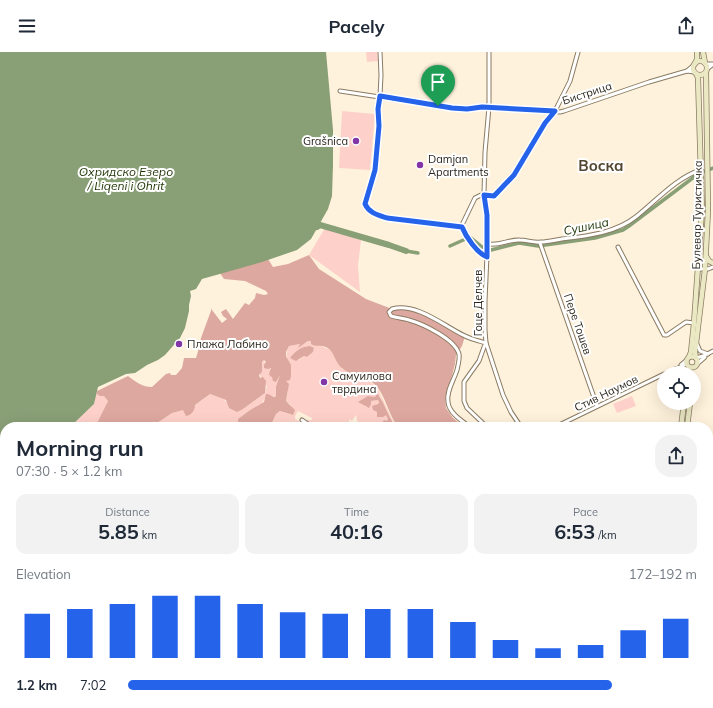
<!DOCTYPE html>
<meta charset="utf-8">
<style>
body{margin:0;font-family:Mulish,sans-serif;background:#f2f2f3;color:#1f2937;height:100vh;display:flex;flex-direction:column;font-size:15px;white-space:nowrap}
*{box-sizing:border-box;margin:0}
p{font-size:13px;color:#747a83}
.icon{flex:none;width:22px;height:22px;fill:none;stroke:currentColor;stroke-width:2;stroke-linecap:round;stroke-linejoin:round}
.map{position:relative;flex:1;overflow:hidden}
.details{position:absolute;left:0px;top:370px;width:713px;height:286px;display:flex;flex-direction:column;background:#fff;border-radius:16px 16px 0 0;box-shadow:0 4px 16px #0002}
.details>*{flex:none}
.tools{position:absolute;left:657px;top:314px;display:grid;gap:8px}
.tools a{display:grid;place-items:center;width:44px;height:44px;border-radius:50%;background:#fff;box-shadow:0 4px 16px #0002;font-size:20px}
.pin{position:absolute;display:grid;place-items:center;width:34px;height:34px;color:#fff;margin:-41px -17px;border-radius:50% 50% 50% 0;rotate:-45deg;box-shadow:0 0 4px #0007}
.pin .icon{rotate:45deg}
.round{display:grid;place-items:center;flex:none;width:42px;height:42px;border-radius:16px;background:#f2f2f3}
.head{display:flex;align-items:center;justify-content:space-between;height:68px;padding:0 16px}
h1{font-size:22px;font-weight:700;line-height:30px}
.figures{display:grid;grid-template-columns:repeat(3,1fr);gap:6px;height:68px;padding:4px 16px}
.figures div{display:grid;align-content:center;border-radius:10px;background:#f2f2f3;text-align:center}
.figures b{font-size:20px;font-weight:700}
.figures small{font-size:11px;font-weight:400}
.figures p{font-size:11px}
.chart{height:112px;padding:8px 16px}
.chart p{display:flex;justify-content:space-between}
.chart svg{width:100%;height:72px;margin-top:4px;stroke:#2563eb;stroke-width:6}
ul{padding:0 16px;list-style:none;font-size:13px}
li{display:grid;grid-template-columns:64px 48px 1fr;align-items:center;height:30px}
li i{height:10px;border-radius:5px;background:#2563eb}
header{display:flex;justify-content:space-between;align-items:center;height:52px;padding:0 16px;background:#fff;font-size:18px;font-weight:700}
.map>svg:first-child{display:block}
.green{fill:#fdd1c9;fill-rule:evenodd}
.forest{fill:#dda89f}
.water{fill:#899f76}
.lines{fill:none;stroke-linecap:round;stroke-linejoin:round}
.canal{stroke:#899f76;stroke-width:3.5}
.river{stroke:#899f76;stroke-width:6}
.street-casing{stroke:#8a7b63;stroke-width:5}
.secondary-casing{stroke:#8a7b63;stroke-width:6}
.street{stroke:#fff;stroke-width:3}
.secondary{stroke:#ebe8c4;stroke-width:4.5}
.route-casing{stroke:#fff;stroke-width:8}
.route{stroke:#2563eb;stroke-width:5}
.poi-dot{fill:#8235a6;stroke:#fff;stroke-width:1.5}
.labels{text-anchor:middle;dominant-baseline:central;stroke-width:4;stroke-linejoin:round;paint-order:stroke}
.street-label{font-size:11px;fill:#2b261c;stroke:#fff}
.poi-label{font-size:11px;fill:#2b261c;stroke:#fff;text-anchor:start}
.water-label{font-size:12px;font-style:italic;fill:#1e3404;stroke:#fff}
.district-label{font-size:15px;font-weight:bold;fill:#52452f;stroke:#fff}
</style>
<header><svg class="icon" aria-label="menu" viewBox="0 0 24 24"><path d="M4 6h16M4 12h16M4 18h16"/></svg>Pacely<svg class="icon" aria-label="share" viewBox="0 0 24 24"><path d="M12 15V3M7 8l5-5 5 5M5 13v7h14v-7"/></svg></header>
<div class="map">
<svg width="713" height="656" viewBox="0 0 713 656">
<rect width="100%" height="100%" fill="#fef2dc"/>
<!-- green -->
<g class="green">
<path d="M366 0H377L378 9 367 10Z"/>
<path d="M342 59 375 62 370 118 339 116Z"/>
<path d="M325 176 361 188 358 214 360 240 309 203Z"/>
<path d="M308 289H311L328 297 331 299 342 317 366 327 377 335 392 367 398 375H396L388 363 380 344C372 344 370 347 364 353L366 355 371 349 378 348 379 350 373 356 375 359 386 362 388 367 387 369 382 370 379 375H370L369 372H367V375H361L358 372 356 363 352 369 349 367 350 373 354 372 357 375 352 373 351 375H346L345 374V375H314L304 368H312V366L298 359 295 364V367L306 373 305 375H299L289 372 288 375H270L276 362 280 359 292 363 291 353 286 349 288 340 286 328C298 309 281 310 289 294L306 291ZM307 294 312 295 314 297 313 300 307 305 304 304 299 308 291 306 299 298Z"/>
<path d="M263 309C273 314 270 321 276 329L280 322 276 344H271L265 346 262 351 250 358 238 367V375H151L172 361 183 357 185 361 210 342 223 347 228 351 243 357 265 341 267 334C258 324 259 321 263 309Z"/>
<path d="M96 339H97V342L104 343 108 349 95 375H70L94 352Z"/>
<path d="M632 344 636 354 617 361 613 352Z"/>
</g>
<!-- forest -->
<g class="forest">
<path d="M309 203 319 217 366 247 392 257 398 256 419 260 465 284 462 294 456 303 455 312 450 331 445 345 446 356 453 366 464 375H398C389 363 386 347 378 336 370 325 354 325 343 317 335 312 335 299 326 295 321 293 316 295 311 292V289H308L298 296 300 292 289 294 286 300V304L291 313V324L290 328 286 329 289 332 286 349 295 358 293 363 280 359 276 362 270 375H238V367L250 358 264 350 266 342H268L274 345 276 344V335L280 323 276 330 273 329 272 325 270 324 269 322 271 316 268 317 264 316V313L266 310 264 308 262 310V320L259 323 260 326 263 325 266 329 265 341 243 357 237 360 229 356 226 348 210 342 195 353C195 359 191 363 186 364L183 358 172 361 151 375H95L108 349 104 344H100L97 342V339L128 324C136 330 142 335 152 335L166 322 170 321 171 323H176L182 316 184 306H196L199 296 201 286 212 256V258L222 271 227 267 223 264 221 260 226 257 233 267 245 251 249 253 255 246 256 241 264 243 268 242 266 239 245 229 224 227 220 221 268 207 273 215 288 212Z"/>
<path d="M310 294 314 296 313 300 307 305 304 304 296 309 290 306C295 299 302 294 310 294Z"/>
<path d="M376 340C385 350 387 364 396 375L389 370 387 371 385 375H379L384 368 387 369 388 367 386 363 383 365H377V360L373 358 372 354 378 352 379 350 378 348 371 349V352L369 356 358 350 368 344 374 345 376 344 374 341Z"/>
</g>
<!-- water -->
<path class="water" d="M0 0H326L333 78V113L332 144 328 157 311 187 297 198 262 210 202 227 196 237 190 239 191 244 189 253V259L185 276 180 286 165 303 158 308 147 313 135 321 126 322 98 335 94 352 70 375H5V651H304L306 656H0Z"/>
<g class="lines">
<!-- canal -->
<g class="canal">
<path d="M450 194 470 185 482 195 491 198 519 191 538 194 595 186 623 178 629 174 698 122 713 116"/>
<path d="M406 199 418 201"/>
</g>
<!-- river -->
<path class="river" d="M317 175 320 173 389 193 406 199"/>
<!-- street casing -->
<g class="street-casing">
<g id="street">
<path d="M380 0 381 23 380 44 378 57 379 74 377 100 375 118 365 152C369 161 378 164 387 166L461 175 475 146 481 143 494 144 514 123 535 87 545 71 555 59 570 29 578 0"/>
<path d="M489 0V55L485 100 484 143 488 180 485 249V278L486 291 503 343 511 360 521 375"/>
<path d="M706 12H713"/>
<path d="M707 17 712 13"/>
<path d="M687 19 693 14"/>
<path d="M340 39 452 56 467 57 482 55 560 60 564 59 649 30 687 19 694 20"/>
<path d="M461 175C466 185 476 200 487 205"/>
<path d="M540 191 597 354"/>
<path d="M488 192C501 194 509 187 520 188 527 188 534 191 541 190 548 190 555 188 562 187 588 184 616 181 637 164 656 149 677 125 701 118"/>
<path d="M618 195 664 283H667L686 270 694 271"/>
<path d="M698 217H708L713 215"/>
<path d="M697 292 700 299 708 302"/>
<path d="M696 306 703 304 713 299"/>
<path d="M697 312 705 305"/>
<path d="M681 313 687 308"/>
<path d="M667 321 687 312"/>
<path d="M302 368 312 375"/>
<path d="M470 375C462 369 449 361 448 350 446 339 454 328 457 318 458 313 460 307 459 302 455 287 423 272 409 268 403 266 397 266 391 264L389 260 392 257C415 250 443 273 463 283 470 287 479 289 486 291L484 295 479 309 464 330V349L467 356 487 375"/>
<path d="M555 375 664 322"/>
<path d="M708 418 713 417"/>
<path d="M708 497 713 467"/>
<path d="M708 544 713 546"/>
<path d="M708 587 713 605"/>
<path d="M350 651 358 656"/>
<path d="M483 651 494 656"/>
<path d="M546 651 549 656"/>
<path d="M327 653 328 656"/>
<path d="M397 655 400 656"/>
<path d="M441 656H446"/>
<path d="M519 656 526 651"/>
<path d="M650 656 663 651"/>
</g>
</g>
<!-- secondary casing -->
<g class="secondary-casing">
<g id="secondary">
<path d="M703 0 705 11"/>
<circle cx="700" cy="16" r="7"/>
<path d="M695 12 697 7V0"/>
<path d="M706 204 709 209 713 211"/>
<circle cx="692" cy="310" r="5.5"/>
<path d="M689 305 691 300 694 271 702 158 698 26 697 23"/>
<path d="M696 306 695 300 705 217 708 158 706 21"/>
<path d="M676 317H681L685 321"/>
<path d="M681 375 684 351"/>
<path d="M687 375 690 351"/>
<path d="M708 636 711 641 708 645"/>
<path d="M668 651 670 656"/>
<path d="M687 656 690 651"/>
</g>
</g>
<!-- street -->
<use href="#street" class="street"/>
<!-- secondary -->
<use href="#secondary" class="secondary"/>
</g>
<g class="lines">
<!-- route casing -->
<g class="route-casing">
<path id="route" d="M380 44 452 56 467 57 482 55 555 59 545 71 514 123 494 144 484 143 487 163V205C477 201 466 185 462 175L387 166C378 163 369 161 365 152L375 118 379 74 378 57Z"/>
</g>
<!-- route -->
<use href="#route" class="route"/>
</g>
<!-- markers -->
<g class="poi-dot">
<circle cx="356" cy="89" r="4"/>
<circle cx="420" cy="113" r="4"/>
<circle cx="179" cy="292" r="4"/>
<circle cx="324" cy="330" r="4"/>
</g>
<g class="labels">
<!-- street labels -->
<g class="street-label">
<text transform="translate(587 41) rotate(-18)">Бистрица</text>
<text transform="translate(697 163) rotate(-89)">Булевар Туристичка</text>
<text transform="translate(478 251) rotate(-90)">Гоце Делчев</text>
<text transform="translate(578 272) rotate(71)">Пере Тошев</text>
<text transform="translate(606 341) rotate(-26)">Стив Наумов</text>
</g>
<!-- poi labels -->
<g class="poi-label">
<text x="348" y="89" text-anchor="end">Grašnica</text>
<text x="428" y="107">Damjan<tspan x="428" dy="13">Apartments</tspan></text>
<text x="187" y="292">Плажа Лабино</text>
<text x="332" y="324">Самуилова<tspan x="332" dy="13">тврдина</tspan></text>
</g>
<!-- water labels -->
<g class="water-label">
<text x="126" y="119">Охридско Езеро<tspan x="126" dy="14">/ Liqeni i Ohrit</tspan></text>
<text transform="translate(586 174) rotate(-12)">Сушица</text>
</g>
<!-- district labels -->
<g class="district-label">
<text x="601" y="113">Воска</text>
</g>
</g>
</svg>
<div class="tools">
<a><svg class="icon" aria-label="locate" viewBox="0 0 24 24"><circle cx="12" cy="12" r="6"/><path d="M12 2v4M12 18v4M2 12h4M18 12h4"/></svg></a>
</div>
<div class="pin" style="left:438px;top:54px;background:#1e9e55"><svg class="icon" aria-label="arrive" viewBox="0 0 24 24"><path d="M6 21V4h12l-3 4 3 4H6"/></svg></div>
<section class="details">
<div class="head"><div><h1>Morning run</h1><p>07:30 · 5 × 1.2 km</p></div><a class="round"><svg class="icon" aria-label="share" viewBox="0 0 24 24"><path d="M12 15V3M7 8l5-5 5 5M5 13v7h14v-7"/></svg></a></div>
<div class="figures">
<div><p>Distance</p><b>5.85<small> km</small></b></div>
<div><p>Time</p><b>40:16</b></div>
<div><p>Pace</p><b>6:53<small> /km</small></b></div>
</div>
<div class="chart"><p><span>Elevation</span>172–192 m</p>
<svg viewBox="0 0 160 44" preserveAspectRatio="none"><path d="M5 44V17M15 44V14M25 44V11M35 44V6M45 44V6M55 44V11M65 44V16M75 44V17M85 44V14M95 44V14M105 44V22M115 44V33M125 44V38M135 44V36M145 44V27M155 44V20"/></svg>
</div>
<ul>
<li><b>1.2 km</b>7:02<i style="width:85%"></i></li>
</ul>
</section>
</div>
